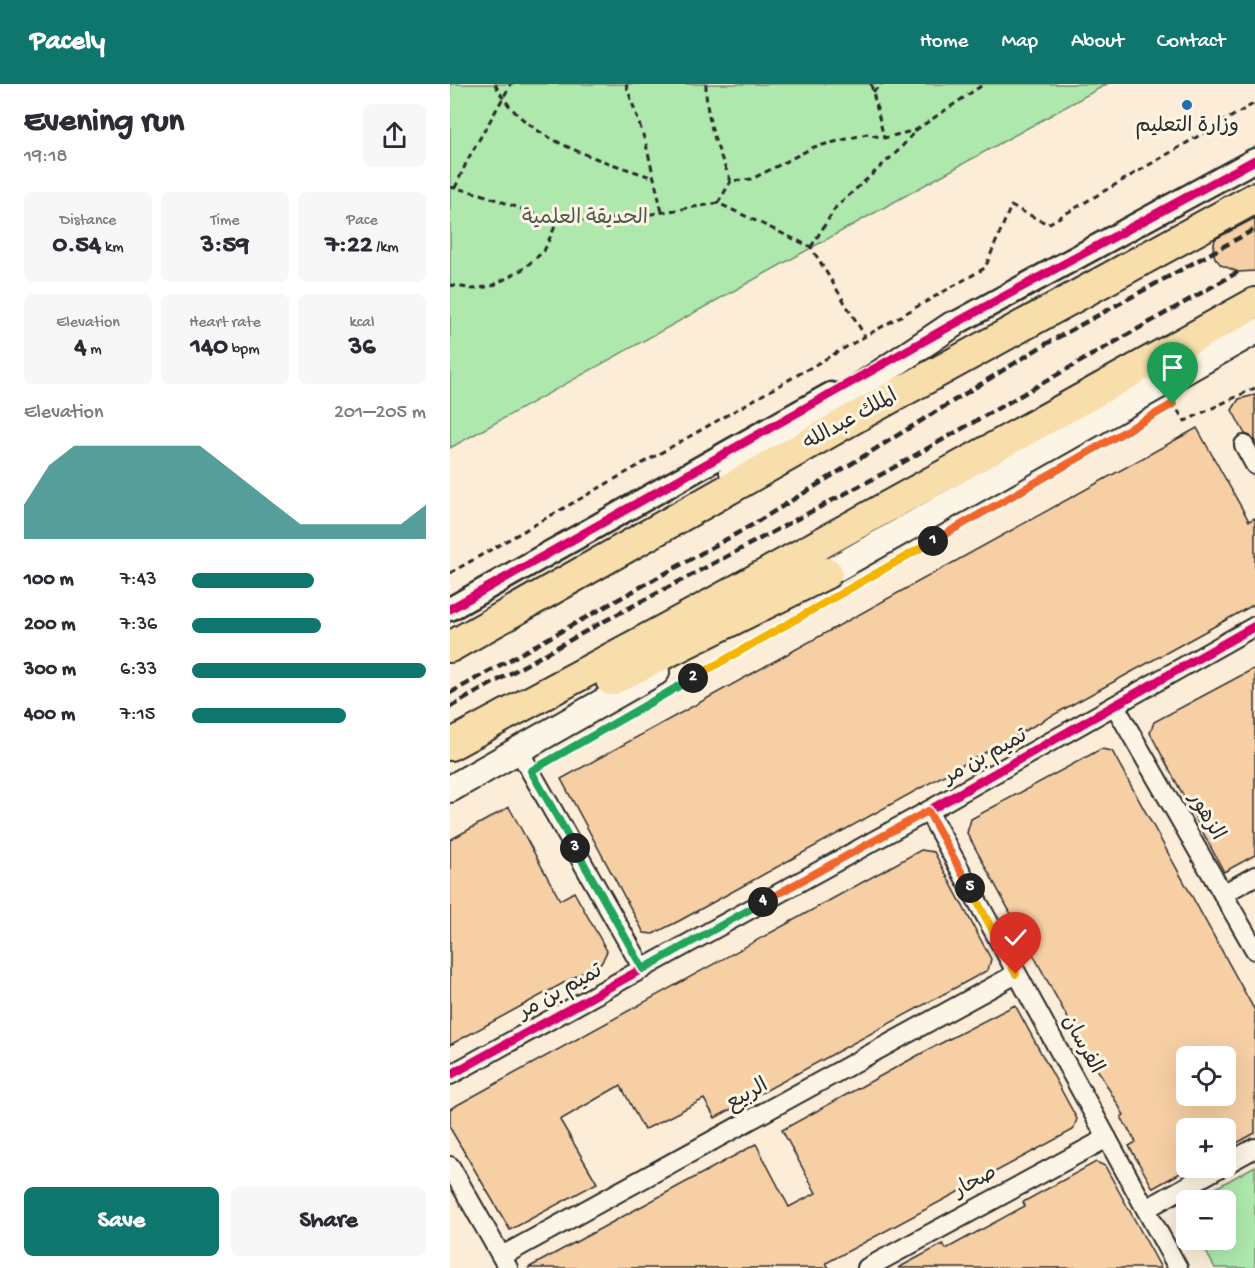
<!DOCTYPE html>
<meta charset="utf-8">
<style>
body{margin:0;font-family:"Gochi Hand","Playpen Sans Arabic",sans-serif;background:#f7f7f7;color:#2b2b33;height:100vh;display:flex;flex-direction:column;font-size:22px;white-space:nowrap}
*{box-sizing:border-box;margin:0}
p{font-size:20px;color:#7c7c81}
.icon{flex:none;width:33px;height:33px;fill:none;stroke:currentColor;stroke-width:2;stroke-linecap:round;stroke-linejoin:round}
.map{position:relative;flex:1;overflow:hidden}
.side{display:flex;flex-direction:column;background:#fff;width:450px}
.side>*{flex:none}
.buttons{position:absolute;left:726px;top:962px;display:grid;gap:12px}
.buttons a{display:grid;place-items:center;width:60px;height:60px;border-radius:9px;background:#fff;box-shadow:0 6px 24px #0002;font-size:30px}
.pin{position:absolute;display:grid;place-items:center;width:51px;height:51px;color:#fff;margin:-62px -26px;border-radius:50% 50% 50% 0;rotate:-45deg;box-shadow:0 0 6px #0007}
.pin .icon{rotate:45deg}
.km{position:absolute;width:30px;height:30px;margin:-15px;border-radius:50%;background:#222;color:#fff;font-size:16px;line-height:30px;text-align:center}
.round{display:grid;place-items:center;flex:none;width:63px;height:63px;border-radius:9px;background:#f7f7f7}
.headline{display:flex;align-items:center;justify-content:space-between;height:102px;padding:0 24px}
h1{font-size:33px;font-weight:700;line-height:45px}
.stats{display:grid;grid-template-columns:repeat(3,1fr);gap:9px;height:102px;padding:6px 24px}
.stats div{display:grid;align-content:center;border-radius:9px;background:#f7f7f7;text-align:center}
.stats b{font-size:26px;font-weight:700}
.stats small{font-size:16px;font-weight:400}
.stats p{font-size:16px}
.chart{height:168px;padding:12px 24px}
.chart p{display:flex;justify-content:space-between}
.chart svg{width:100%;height:108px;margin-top:6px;fill:#0f766e;opacity:.7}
.cta{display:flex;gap:12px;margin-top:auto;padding:12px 24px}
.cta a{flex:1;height:69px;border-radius:9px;background:#0f766e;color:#fff;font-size:24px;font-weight:700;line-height:69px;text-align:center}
.cta a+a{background:#f7f7f7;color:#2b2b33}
ul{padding:0 24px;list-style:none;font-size:20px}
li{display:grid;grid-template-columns:96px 72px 1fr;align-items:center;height:45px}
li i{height:15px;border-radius:8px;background:#0f766e}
header{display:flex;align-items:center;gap:36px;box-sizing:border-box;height:84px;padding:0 30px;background:#0f766e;color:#fff}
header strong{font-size:28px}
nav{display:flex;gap:33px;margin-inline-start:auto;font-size:21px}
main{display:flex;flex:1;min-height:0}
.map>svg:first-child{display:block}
.green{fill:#aee8ad;stroke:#6c8a6c;stroke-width:1.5}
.building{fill:#f6cfa5;stroke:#2b2b2b;stroke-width:1.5;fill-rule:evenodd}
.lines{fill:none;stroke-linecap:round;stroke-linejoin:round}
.minor-casing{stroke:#2b2b2b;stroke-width:22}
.tertiary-casing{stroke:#2b2b2b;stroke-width:27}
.secondary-casing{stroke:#2b2b2b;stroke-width:30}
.trunk-casing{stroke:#2b2b2b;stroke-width:34}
.path{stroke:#2b2b2b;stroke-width:3;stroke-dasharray:6 4.5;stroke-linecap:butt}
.minor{stroke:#fcf5e5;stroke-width:18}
.tertiary{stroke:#fcf5e5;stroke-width:22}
.secondary{stroke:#fcf5e5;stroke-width:26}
.trunk{stroke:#f8deab;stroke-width:30}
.rail{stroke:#2b2b2b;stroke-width:4.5;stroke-dasharray:9 4.5;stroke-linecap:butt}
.cycleway-casing{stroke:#fcf5e5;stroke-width:13}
.cycleway{stroke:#d6006c;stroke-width:9}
.split-1-casing{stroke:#fff;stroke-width:12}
.split-2-casing{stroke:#fff;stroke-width:12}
.split-3-casing{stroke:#fff;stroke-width:12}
.split-4-casing{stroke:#fff;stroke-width:12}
.split-5-casing{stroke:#fff;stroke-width:12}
.split-6-casing{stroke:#fff;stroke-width:12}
.split-1{stroke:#f0652b;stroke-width:8}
.split-2{stroke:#f5b400;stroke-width:8}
.split-3{stroke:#22a559;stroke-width:8}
.split-4{stroke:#22a559;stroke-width:8}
.split-5{stroke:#f0652b;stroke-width:8}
.split-6{stroke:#f5b400;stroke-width:8}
.poi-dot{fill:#1f6fb2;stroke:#fcf5e5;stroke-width:2}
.labels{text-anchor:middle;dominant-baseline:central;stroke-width:6;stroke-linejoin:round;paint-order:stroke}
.poi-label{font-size:21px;fill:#2b2b2b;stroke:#fcf5e5}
.park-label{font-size:21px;fill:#4c5a4c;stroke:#fcf5e5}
.street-label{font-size:21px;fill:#2b2b2b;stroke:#fcf5e5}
</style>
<header>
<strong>Pacely</strong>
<nav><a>Home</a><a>Map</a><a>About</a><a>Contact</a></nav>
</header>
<main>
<section class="side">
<div class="headline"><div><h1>Evening run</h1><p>19:18</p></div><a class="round"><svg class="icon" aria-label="share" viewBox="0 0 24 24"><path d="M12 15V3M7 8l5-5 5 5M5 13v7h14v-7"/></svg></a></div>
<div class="stats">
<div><p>Distance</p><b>0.54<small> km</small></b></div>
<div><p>Time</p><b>3:59</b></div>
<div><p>Pace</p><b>7:22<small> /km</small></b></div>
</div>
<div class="stats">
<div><p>Elevation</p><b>4<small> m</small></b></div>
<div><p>Heart rate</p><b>140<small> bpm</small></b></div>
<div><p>kcal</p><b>36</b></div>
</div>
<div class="chart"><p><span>Elevation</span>201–205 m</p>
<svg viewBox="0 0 160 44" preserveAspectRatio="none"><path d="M0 44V30L10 14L20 6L30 6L40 6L50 6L60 6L70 6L80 14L90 22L100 30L110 38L120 38L130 38L140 38L150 38L160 30V44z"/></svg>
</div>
<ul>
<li><b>100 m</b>7:43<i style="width:52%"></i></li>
<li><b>200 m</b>7:36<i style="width:55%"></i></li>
<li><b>300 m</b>6:33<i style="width:100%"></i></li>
<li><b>400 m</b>7:15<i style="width:66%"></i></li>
</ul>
<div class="cta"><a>Save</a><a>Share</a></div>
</section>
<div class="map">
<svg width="805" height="1184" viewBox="0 0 805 1184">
<rect width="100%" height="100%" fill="#fbedd8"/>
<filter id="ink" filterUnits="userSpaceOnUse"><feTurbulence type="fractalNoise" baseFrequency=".0167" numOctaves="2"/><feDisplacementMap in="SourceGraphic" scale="12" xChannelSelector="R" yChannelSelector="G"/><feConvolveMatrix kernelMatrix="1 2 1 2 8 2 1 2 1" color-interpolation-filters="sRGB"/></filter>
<g filter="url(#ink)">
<!-- green -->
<g class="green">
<path d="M0 0H657L0 364Z"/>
<path d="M805 1082V1184H765L749 1155H776V1116H744Z"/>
</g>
<!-- building -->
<g class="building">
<path d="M805 134V187L788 188 771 181 765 174 763 165 765 155Z"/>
<path d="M805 311V358L800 352 795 350 782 326 789 315Z"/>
<path d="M747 344 799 437 805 434V520L229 837 203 850 194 849 111 695Z"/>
<path d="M805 584V771L774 788 700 649 704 638Z"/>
<path d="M651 665 662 667 805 927V1049L776 1065V1044H736V1086L703 1104 679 1062 686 1058 671 1033 674 1031 622 942 517 749 521 735ZM736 972H776V1011H736Z"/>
<path d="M59 723 110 816 124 808 157 867 152 878 0 961V756Z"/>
<path d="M471 766 484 768 541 875 538 886 265 1034 254 1015 194 1046 171 1002 167 1003 110 1036 147 1099 60 1146 0 1044V1025Z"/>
<path d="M565 921 627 1035 623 1046 376 1179 379 1184H78L306 1060 339 1123 366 1109 332 1046 476 967Z"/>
<path d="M646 1078 655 1082 711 1184H448L493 1160 496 1165 575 1122 573 1118Z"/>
</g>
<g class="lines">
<!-- minor casing -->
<g class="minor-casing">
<g id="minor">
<path d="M794 361 805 381"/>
<path d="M665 622 805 866"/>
<path d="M69 667 193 885"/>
<path d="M478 727 728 1184"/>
<path d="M773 810 805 792"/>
<path d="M0 991 478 727 805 542"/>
<path d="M776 1080 805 1064"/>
<path d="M0 1082 58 1184"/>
<path d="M696 1125 771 1083"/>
<path d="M52 1172 566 890"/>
<path d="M417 1184 657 1054"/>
</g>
</g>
<!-- tertiary casing -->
<g class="tertiary-casing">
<g id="tertiary">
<path d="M488 249 805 76"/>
<path d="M0 525 381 310"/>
</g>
</g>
<!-- secondary casing -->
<g class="secondary-casing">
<g id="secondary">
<path d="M283 388 502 241"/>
<path d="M360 499 805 247"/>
<path d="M0 705 206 588"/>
</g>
</g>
<!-- trunk casing -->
<g class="trunk-casing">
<g id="trunk">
<path d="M0 563 415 328 805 114"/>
<path d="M161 596 377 489"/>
<path d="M0 661 249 527 805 219"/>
</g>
</g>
<!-- path -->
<g class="path">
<path d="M45 0C73 57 149 75 204 94"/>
<path d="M176 0 196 60 212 128"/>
<path d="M256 0C255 33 268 67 281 97L302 95 364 63 417 50 434 54 466 46"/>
<path d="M421 0 434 54"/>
<path d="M423 8 431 0"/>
<path d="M0 103 31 110 107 138"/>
<path d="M5 104 17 77 61 0"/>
<path d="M268 119 281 97"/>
<path d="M361 163 386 123 449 66 466 46 534 0"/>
<path d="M0 201 23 205 42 202 73 185 94 167 107 138 184 133 268 119 361 163 415 252"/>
<path d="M721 321 723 320 735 337 805 304"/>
<path d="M0 489 535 184 561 122 598 140 805 19"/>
<path d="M393 508 544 422"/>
<path d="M216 610 372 521"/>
<path d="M96 678 163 640"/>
</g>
<!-- minor -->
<use href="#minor" class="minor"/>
<!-- tertiary -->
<use href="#tertiary" class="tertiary"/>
<!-- secondary -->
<use href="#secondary" class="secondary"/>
<!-- trunk -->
<use href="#trunk" class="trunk"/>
<!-- rail -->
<g class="rail">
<path d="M0 609 302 441 594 261 805 145"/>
<path d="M0 623 147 541 434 389 788 188"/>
</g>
<!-- cycleway casing -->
<g class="cycleway-casing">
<g id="cycleway">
<path d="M0 525 502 241 805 76"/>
<path d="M0 991 478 727 805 542"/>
</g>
</g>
<!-- cycleway -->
<use href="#cycleway" class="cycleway"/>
</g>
</g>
<g class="lines" filter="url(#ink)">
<!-- split-1 casing -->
<g class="split-1-casing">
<path id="split-1" d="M483 457 723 320"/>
</g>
<!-- split-2 casing -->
<g class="split-2-casing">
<path id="split-2" d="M243 594 483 457"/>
</g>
<!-- split-3 casing -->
<g class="split-3-casing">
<path id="split-3" d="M125 764 81 687 243 594"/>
</g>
<!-- split-4 casing -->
<g class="split-4-casing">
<path id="split-4" d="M125 764 193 885 313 818"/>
</g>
<!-- split-5 casing -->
<g class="split-5-casing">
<path id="split-5" d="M313 818 478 727 520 804"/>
</g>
<!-- split-6 casing -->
<g class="split-6-casing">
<path id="split-6" d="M520 804 566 890"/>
</g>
<!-- split-1 -->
<use href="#split-1" class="split-1"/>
<!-- split-2 -->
<use href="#split-2" class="split-2"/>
<!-- split-3 -->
<use href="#split-3" class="split-3"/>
<!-- split-4 -->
<use href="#split-4" class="split-4"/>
<!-- split-5 -->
<use href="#split-5" class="split-5"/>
<!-- split-6 -->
<use href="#split-6" class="split-6"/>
</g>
<!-- markers -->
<circle class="poi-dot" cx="737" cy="21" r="6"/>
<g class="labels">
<!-- poi labels -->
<g class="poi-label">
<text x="737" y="43">وزارة التعليم</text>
</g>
<!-- park labels -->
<g class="park-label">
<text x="135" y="135">الحديقة العلمية</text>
</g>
<!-- street labels -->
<g class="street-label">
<text transform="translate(401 337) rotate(-29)">الملك عبدالله</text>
<text transform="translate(536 674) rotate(-29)">تميم بن مر</text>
<text transform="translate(755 733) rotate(60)">الزهور</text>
<text transform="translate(111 909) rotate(-29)">تميم بن مر</text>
<text transform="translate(631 961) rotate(61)">الفرسان</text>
<text transform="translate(298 1012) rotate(-29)">الربيع</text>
<text transform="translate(526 1099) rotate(-28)">صحار</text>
</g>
</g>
</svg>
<div class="buttons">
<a><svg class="icon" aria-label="locate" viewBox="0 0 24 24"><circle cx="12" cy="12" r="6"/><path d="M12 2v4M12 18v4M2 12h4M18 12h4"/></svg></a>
<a>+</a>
<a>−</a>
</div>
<div class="pin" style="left:723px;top:320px;background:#1e9e55"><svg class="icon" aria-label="arrive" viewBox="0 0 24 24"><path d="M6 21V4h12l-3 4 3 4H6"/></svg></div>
<div class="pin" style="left:566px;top:890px;background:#d93025"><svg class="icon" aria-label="check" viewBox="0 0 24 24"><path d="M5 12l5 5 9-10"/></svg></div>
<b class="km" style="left:483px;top:457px">1</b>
<b class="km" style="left:243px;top:594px">2</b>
<b class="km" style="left:125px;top:764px">3</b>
<b class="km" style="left:313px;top:818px">4</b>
<b class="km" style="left:520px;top:804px">5</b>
</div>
</main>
